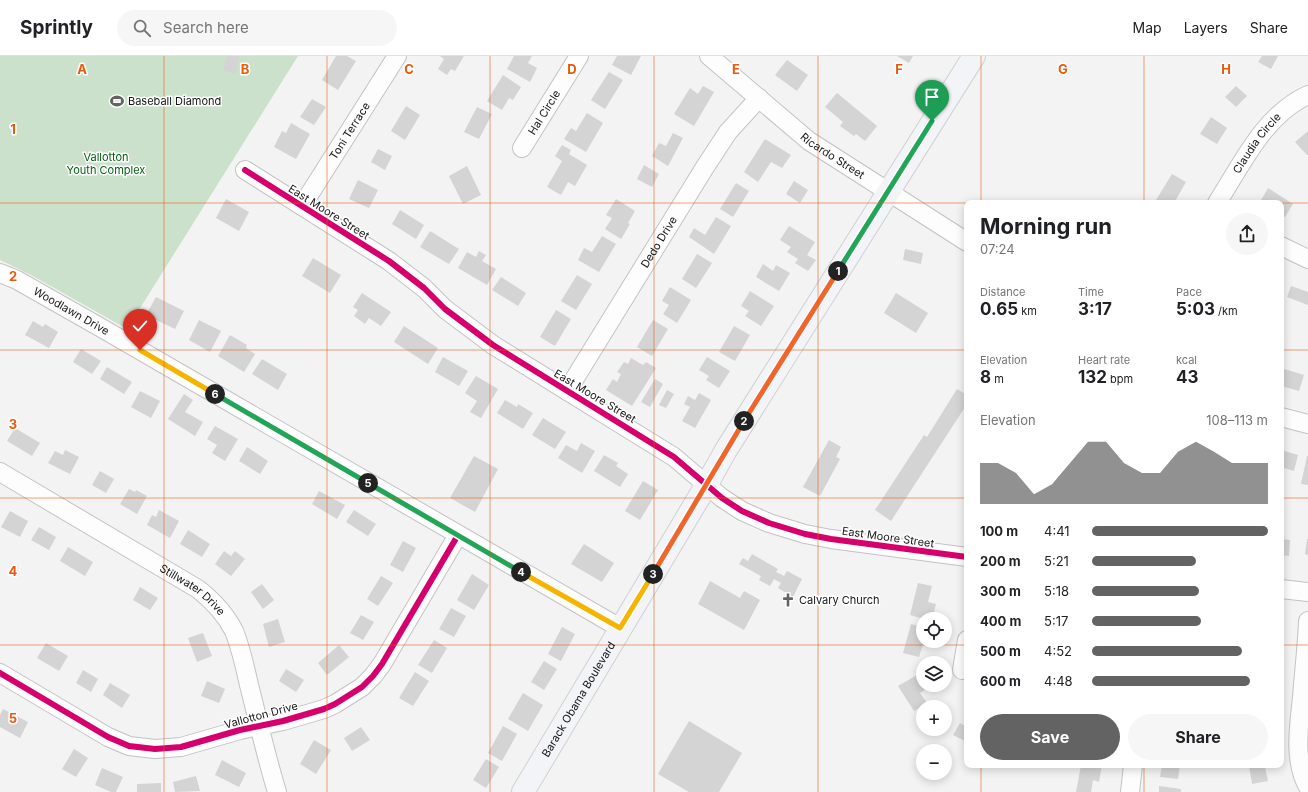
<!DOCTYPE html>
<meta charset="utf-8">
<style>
body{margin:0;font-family:Inter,sans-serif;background:#f6f6f6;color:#202124;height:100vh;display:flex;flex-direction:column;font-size:15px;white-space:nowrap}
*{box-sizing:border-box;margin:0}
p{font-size:13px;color:#757577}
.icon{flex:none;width:22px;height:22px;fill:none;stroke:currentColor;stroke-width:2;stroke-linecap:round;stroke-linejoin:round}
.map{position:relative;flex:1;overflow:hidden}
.sheet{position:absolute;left:964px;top:144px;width:320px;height:568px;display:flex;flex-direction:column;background:#fff;border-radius:8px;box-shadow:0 2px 10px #0003}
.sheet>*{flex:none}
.fabs{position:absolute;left:916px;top:556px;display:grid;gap:8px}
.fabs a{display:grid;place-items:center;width:36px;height:36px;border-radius:50%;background:#fff;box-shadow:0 2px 10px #0003;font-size:20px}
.pin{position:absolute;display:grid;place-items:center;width:34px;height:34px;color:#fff;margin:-41px -17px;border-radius:50% 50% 50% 0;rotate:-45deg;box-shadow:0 0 4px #0007}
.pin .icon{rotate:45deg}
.km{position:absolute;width:20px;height:20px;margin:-10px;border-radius:50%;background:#222;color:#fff;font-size:11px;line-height:20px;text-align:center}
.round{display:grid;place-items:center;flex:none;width:42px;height:42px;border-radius:21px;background:#f6f6f6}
.summary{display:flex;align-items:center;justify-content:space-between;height:68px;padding:0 16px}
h1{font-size:22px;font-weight:700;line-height:30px}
.figures{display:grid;grid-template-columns:repeat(3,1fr);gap:6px;height:68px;padding:4px 16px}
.figures div{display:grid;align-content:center}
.figures b{font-size:17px;font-weight:700}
.figures small{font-size:11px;font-weight:400}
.figures p{font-size:11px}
.chart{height:112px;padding:8px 16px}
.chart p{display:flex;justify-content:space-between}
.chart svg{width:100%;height:72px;margin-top:4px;fill:#636364;opacity:.7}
.primary-button{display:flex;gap:8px;margin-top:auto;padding:8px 16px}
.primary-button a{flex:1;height:46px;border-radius:24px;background:#636364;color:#fff;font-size:16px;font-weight:700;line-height:46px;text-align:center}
.primary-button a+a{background:#f6f6f6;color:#202124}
ul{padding:0 16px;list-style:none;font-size:13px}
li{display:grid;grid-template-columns:64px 48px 1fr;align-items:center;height:30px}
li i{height:10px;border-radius:5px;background:#636364}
header{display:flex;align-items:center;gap:24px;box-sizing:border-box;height:56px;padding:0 20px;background:#fff;border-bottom:1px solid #e0e0e0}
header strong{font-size:19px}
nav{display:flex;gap:22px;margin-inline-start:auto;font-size:14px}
.search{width:280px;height:36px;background:#f6f6f6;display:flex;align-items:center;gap:10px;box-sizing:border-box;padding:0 14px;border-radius:22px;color:#757577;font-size:15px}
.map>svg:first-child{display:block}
.green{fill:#cbe1cb}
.building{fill:#d4d4d4}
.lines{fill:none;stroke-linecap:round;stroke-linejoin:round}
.minor-casing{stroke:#c3c3c4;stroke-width:20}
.major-casing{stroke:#d1d1d1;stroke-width:24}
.minor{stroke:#fdfdfd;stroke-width:18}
.major{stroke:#f3f4f7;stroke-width:22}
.cycleway-casing{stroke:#fff;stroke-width:8}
.cycleway{stroke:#d6006c;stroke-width:6}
.split-1-casing{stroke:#fff;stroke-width:8}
.split-2-casing{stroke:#fff;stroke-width:8}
.split-3-casing{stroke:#fff;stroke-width:8}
.split-4-casing{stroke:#fff;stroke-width:8}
.split-5-casing{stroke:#fff;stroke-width:8}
.split-6-casing{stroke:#fff;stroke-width:8}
.split-7-casing{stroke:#fff;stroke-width:8}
.split-1{stroke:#22a559;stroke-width:5}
.split-2{stroke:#f0652b;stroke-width:5}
.split-3{stroke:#f0652b;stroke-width:5}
.split-4{stroke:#f5b400;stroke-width:5}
.split-5{stroke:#22a559;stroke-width:5}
.split-6{stroke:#22a559;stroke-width:5}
.split-7{stroke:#f5b400;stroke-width:5}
.grid{fill:none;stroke:#e8590c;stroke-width:1;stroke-opacity:0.55}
.labels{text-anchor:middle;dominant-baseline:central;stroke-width:3;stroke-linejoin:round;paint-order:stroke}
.poi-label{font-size:11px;fill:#151516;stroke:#fff;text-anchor:start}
.street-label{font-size:11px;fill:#151516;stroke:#fff}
.park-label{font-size:11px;fill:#015d15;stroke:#fff}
.grid-label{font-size:13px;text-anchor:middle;font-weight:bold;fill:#e8590c;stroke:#fff;stroke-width:3;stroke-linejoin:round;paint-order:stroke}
</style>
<header>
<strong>Sprintly</strong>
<div class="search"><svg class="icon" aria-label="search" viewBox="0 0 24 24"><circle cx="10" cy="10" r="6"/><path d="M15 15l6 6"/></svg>Search here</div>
<nav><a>Map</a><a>Layers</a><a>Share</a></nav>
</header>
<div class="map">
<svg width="1308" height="736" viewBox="0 0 1308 736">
<rect width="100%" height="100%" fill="#f3f3f4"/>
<!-- green -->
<path class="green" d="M0 0H298L127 273 31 219 0 204Z"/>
<!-- building -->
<g class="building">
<path d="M227 0H240L235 18 223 14Z"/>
<path d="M336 0H347L356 5 338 34 322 24Z"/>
<path d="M440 0H464L455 15 451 13 447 19 438 13 444 3Z"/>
<path d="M514 0H532L528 7 537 12 530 26 507 13Z"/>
<path d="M617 0H641L631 19 612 9Z"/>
<path d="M897 0H913L909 7Z"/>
<path d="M1262 0H1278L1271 13 1258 6Z"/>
<path d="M787 4 808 19 797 35 775 19Z"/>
<path d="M609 16 623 24 605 53 591 44Z"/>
<path d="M503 19 521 31 513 44 509 42 502 54 487 45Z"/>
<path d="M703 30 714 36 694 70 674 58 690 32 698 38Z"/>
<path d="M1236 30 1247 40 1236 51 1225 41Z"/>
<path d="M837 37 877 70 865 85 856 78 854 80 840 70 843 66 825 51Z"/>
<path d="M312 43 326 51 314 69 300 61Z"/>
<path d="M406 50 420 59 405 84 391 75Z"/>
<path d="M477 51 492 58 479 83 464 76Z"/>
<path d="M587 57 603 67 586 96 564 83 571 72 576 75Z"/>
<path d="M1211 61 1227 72 1217 88 1200 78Z"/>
<path d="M291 67 310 78 296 103 274 91 282 75 286 77Z"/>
<path d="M1308 75V99H1307L1295 86Z"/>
<path d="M673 77 683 82 668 110 652 100 659 87 666 90Z"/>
<path d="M765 83 791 99 782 112 771 106 758 126 744 116Z"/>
<path d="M562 89 571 94 569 98 587 109 575 130 568 126 561 139 547 131 562 105 555 100Z"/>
<path d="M378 93 392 100 385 114 371 106Z"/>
<path d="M644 109 659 118 652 131 637 123Z"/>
<path d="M467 110 481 139 463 148 449 120Z"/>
<path d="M1172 118 1186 126 1174 147H1161L1156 144Z"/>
<path d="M358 124 378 134 369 152 349 143Z"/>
<path d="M794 125 808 134 800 147 786 138Z"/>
<path d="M736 127 749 135 733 161 720 153Z"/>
<path d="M1268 132 1293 148 1285 161 1281 159V147H1262L1260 146Z"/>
<path d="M226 143 249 156 239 175 216 162Z"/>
<path d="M616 143 635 155 628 167 630 168 621 183 605 173 612 162 606 159Z"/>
<path d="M400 154 424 169 416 183 392 168Z"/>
<path d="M716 161 731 170 714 198 689 181 694 172 705 179Z"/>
<path d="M789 170 815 186 807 199 816 204 808 215 795 207 798 203 787 196 791 191 780 184Z"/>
<path d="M430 175 459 193 449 208 420 191Z"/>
<path d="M602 180 616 188 599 216 578 204 584 192 592 196Z"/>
<path d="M905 193 923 197 921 208 903 204Z"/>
<path d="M479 195 486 199 482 205 496 213 487 229 458 212 467 196 476 201Z"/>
<path d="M697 198 712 207 696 232 682 223Z"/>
<path d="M313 202 341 219 330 237 302 220Z"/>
<path d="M763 208 773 215 776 209 790 217 779 235 756 221Z"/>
<path d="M577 219 592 228 576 254 561 245Z"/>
<path d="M501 221 526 237 518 250 492 234Z"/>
<path d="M1291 230 1308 236V249L1287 241Z"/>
<path d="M670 231 691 244 677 267 663 258 669 249 662 245Z"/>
<path d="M750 235 774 250 761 270 745 260 749 255 741 250Z"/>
<path d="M362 237 391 256 381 270 369 262 365 268 354 260 358 254 353 251Z"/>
<path d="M896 237 928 257 916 277 884 257Z"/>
<path d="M156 241 184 255 175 273 146 259Z"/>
<path d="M556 254 571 263 555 290 540 281Z"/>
<path d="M199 264 221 275 210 296 189 284Z"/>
<path d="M653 264 668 273 652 300 637 291Z"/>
<path d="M33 265 43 271 45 268 58 276 49 292 25 279Z"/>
<path d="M404 270 438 292 428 308 394 286Z"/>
<path d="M734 270 750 279 735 305 719 296Z"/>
<path d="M230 279 247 289 246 292 255 298 244 316 218 300Z"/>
<path d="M81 293 101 305 92 318 73 306Z"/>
<path d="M443 301 468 315 459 330 435 316Z"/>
<path d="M707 301 730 315 719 332 706 324 709 320 699 314Z"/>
<path d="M631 302 643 309 646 306 656 312 632 350 606 334 613 323 617 326 621 318 617 316 624 306 628 308Z"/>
<path d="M262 303 287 318 278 334 252 318Z"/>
<path d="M107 311 132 326 124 338 100 323Z"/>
<path d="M1281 312 1304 319 1299 335 1281 330Z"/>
<path d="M476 320 498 333 481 362 470 356 477 345 465 337Z"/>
<path d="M655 323 663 328 650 351 641 346Z"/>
<path d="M957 333 967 339V348L891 465 875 454 924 379 927 381Z"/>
<path d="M667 334 674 338 666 352 659 349Z"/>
<path d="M140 335 160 345 151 362 131 351Z"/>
<path d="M699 337 711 344 695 372 682 365 690 351 684 348 688 340 695 344Z"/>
<path d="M184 338 193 344 185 356 203 366 195 380 168 363Z"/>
<path d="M505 344 517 351 518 348 533 357 523 373 497 357Z"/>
<path d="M543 362 566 376 555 393 532 379Z"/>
<path d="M215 370 238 383 225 405 212 397 217 389 207 383Z"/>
<path d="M15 372 40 387 32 400 7 385Z"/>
<path d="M829 384 841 391 836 401 840 403 820 440 803 431Z"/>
<path d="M581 387 595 395 582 417 558 402 566 389 577 395Z"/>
<path d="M247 391 268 405 260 418 239 405Z"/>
<path d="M65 394 79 401 70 418 48 407 55 395 63 399Z"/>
<path d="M1281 394 1298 399 1294 415 1281 411Z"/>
<path d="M604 399 618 407 616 410 628 418 620 431 594 415Z"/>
<path d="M474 400 498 413 475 456 450 442Z"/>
<path d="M1307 400H1308V429L1301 428Z"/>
<path d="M100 415 114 423 106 437 92 429Z"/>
<path d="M643 425 658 434 640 464 625 455Z"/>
<path d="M129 433 135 436 136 434 147 440 137 458 120 448Z"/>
<path d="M319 435 345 449 337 463 312 448Z"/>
<path d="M159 454 179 465 170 482 147 469 152 459 156 461Z"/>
<path d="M354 454 376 468 368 480 346 466Z"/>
<path d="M10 455 28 465 20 481 1 471Z"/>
<path d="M39 471 56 481 49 494 31 484Z"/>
<path d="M188 474 210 488 202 501 180 488Z"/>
<path d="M1281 483 1290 484 1289 500 1281 499Z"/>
<path d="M1307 483H1308V499L1305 498Z"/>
<path d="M403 485 416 492 403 516 390 509Z"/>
<path d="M584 488 614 507 602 526 571 508Z"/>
<path d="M68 491 93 506 85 520 60 505Z"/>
<path d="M224 495 231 500 235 495 245 503 231 520 215 508Z"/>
<path d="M752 498 778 513 776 516 784 520 787 515 802 523 793 541 778 532 781 527 774 523 770 530 759 524 761 520 739 508 743 502 748 505Z"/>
<path d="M472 518 489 529 474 554 457 544Z"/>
<path d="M381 520 393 527 378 550 367 543Z"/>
<path d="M710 525 740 542 744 535 760 544 744 574 698 548Z"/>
<path d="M918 527 932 530 928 546 936 548 932 563H924L910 559Z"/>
<path d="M262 528 274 544 263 553 251 536Z"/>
<path d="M140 531 158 542 150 554 133 544Z"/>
<path d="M451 552 466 560 454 581 439 573Z"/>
<path d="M361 559 374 566 363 584 350 577Z"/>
<path d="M278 563 285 586 269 591 263 568Z"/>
<path d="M911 568 923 571 924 585 919 601 903 597Z"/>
<path d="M562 571 575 578 561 605 548 598Z"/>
<path d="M203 577 212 600 197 606 188 582Z"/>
<path d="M434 584 447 592 432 617 418 609Z"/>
<path d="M46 587 68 600 59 615 37 602Z"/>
<path d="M339 589 349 601 327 619 318 607Z"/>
<path d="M544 605 557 613 544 634 531 626Z"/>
<path d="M286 613 304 624 296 636 279 625Z"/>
<path d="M83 614 98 623 91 636 76 627Z"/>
<path d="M415 616 429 625 413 650 399 642Z"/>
<path d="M917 619 926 633 920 637 927 647 914 655 898 630Z"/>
<path d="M207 625 225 633 219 647 201 640Z"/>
<path d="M110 627 130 639 122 652 103 639Z"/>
<path d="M523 637 543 649 528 675 508 663Z"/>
<path d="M3 653 28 666 20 682 0 671V659Z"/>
<path d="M689 665 742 697 719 736H689L658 718Z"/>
<path d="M960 667 967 671V686L953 679Z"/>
<path d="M503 670 517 678 502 705 488 697Z"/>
<path d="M361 671 370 684 352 695 344 682Z"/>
<path d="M314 684 331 694 316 718 300 708Z"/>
<path d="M74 693 88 702 76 721 62 713Z"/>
<path d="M486 703 499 711 486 732 473 724Z"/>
<path d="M222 704 246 717 239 731 215 719Z"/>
<path d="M1081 709H1102L1099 726 1093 724 1091 736H1076Z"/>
<path d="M1162 709H1180L1178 723 1160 721Z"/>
<path d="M1249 709H1273L1265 711 1268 725 1252 728Z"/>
<path d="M102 712 123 721 116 736H111L95 729Z"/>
<path d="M196 720 200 735 175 736 173 726Z"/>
<path d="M161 727V736H137V728Z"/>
<path d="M1159 730 1181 733V736H1159Z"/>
</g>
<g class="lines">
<!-- minor casing -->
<g class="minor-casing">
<g id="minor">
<path id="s1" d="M709 0 809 85 967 186"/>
<path id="s2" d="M522 92 579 0"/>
<path d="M245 114 389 205 424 232 445 253 493 289 674 401 722 442 742 455 769 467 805 478 831 483 967 501"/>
<path id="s3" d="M1217 147C1242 108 1264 59 1308 39"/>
<path id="s4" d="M302 150 397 0"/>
<path d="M1281 190 1308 203"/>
<path id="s5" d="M0 217 17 224 98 270 620 572"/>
<path id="s6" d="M567 335 705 111 728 76 759 42"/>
<path d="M1281 361 1308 368"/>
<path id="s7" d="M0 416 198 533C212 544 226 559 234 575 241 592 245 611 249 629 258 664 266 700 277 736"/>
<path d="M1281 533 1308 536"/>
<path d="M1308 565C1307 590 1304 615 1302 641 1299 670 1293 704 1308 731"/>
<path d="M962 614 967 584"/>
<path d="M0 617 108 681 129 690 155 693 181 691 240 674 283 665 324 653 335 648 362 631 373 620 382 608 458 479"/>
<path d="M1130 736 1133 709"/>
</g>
</g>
<!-- major casing -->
<g class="major-casing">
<g id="major">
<path id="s8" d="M523 736 707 428 726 394 974 0"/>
</g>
</g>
<!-- minor -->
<use href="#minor" class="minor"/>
<!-- major -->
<use href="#major" class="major"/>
<!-- cycleway casing -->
<g class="cycleway-casing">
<g id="cycleway">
<path d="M245 114 389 205 424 232 445 253 493 289 674 401 722 442 742 455 769 467 805 478 831 483 967 501"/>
<path d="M0 617 108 681 129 690 155 693 181 691 240 674 283 665 324 653 335 648 362 631 373 620 382 608 458 479 620 572 707 428"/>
</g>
</g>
<!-- cycleway -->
<use href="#cycleway" class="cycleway"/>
</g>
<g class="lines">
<!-- split-1 casing -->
<g class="split-1-casing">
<path id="split-1" d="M838 215 932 65"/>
</g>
<!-- split-2 casing -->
<g class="split-2-casing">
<path id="split-2" d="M744 365 838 215"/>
</g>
<!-- split-3 casing -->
<g class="split-3-casing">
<path id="split-3" d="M653 518 744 365"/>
</g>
<!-- split-4 casing -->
<g class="split-4-casing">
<path id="split-4" d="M521 516 620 572 653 518"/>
</g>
<!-- split-5 casing -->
<g class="split-5-casing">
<path id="split-5" d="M368 427 521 516"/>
</g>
<!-- split-6 casing -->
<g class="split-6-casing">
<path id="split-6" d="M215 338 368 427"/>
</g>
<!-- split-7 casing -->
<g class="split-7-casing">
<path id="split-7" d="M140 294 215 338"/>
</g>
<!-- split-1 -->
<use href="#split-1" class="split-1"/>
<!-- split-2 -->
<use href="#split-2" class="split-2"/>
<!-- split-3 -->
<use href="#split-3" class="split-3"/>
<!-- split-4 -->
<use href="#split-4" class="split-4"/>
<!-- split-5 -->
<use href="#split-5" class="split-5"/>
<!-- split-6 -->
<use href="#split-6" class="split-6"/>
<!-- split-7 -->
<use href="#split-7" class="split-7"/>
</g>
<!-- grid -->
<path class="grid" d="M164 0V736M327 0V736M490 0V736M654 0V736M818 0V736M981 0V147M1144 0V147M0 147H967M1281 147H1308M0 294H967M1281 294H1308M0 442H967M1281 442H1308M0 589H967M1281 589H1308M981 709V736M1144 709V736"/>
<!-- icons -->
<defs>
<g id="stadium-bare" transform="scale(1.08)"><path d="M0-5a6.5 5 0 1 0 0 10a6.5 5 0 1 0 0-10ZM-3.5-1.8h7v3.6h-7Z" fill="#636364" stroke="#fff" stroke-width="2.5" paint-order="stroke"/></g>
<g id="church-bare" transform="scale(1.08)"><path d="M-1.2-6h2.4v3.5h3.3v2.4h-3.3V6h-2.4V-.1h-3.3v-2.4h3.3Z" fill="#636364" stroke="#fff" stroke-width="2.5" paint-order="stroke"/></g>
</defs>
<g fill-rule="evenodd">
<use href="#stadium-bare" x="117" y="45"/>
<use href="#church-bare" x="788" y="544"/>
</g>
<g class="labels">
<!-- poi labels -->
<g class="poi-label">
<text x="128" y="45">Baseball Diamond</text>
<text x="799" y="544">Calvary Church</text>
</g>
<!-- street labels -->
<g class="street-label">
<text stroke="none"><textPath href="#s2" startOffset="42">Hal Circle</textPath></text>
<text stroke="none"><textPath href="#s4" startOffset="89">Toni Terrace</textPath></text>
<text stroke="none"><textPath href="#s3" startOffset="72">Claudia Circle</textPath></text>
<text stroke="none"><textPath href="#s1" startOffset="159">Ricardo Street</textPath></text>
<text transform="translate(329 156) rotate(32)">East Moore Street</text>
<text stroke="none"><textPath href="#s6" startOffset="175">Dedo Drive</textPath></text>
<text stroke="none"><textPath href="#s5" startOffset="81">Woodlawn Drive</textPath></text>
<text transform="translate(595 340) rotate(31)">East Moore Street</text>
<text transform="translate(888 481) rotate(8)">East Moore Street</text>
<text stroke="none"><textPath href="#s7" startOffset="226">Stillwater Drive</textPath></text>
<text stroke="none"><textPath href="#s8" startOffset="108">Barack Obama Boulevard</textPath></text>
<text transform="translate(261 659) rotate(-15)">Vallotton Drive</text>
</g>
<!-- park labels -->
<g class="park-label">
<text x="106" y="101">Vallotton<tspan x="106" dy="13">Youth Complex</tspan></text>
</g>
</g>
<g class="grid-label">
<text x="82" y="18">A</text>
<text x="245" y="18">B</text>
<text x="409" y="18">C</text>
<text x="572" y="18">D</text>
<text x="736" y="18">E</text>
<text x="899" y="18">F</text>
<text x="1063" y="18">G</text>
<text x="1226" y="18">H</text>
<text x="13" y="78">1</text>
<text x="13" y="225">2</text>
<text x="13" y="373">3</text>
<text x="13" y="520">4</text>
<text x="13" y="667">5</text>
</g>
</svg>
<div class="fabs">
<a><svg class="icon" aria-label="locate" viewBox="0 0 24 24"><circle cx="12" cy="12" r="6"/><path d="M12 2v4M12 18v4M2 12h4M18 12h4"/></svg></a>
<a><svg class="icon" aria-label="layers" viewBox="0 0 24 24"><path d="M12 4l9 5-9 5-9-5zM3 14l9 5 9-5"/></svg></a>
<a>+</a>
<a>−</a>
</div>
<div class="pin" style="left:932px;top:65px;background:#1e9e55"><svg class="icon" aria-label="arrive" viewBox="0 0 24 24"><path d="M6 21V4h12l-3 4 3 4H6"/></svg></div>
<div class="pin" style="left:140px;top:294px;background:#d93025"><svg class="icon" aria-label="check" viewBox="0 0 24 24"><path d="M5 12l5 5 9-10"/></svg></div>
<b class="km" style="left:838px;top:215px">1</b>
<b class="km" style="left:744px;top:365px">2</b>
<b class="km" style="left:653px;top:518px">3</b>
<b class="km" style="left:521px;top:516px">4</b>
<b class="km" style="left:368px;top:427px">5</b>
<b class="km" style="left:215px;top:338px">6</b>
<section class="sheet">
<div class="summary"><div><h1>Morning run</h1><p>07:24</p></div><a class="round"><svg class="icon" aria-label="share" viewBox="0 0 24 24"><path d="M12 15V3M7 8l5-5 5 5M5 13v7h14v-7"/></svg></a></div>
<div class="figures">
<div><p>Distance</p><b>0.65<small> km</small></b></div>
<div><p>Time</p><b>3:17</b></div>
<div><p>Pace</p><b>5:03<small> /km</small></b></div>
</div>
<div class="figures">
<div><p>Elevation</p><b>8<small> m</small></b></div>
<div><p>Heart rate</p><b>132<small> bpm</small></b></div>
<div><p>kcal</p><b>43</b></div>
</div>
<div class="chart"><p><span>Elevation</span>108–113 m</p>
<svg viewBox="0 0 160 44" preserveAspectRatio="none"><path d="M0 44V19L10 19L20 25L30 38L40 32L50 19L60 6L70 6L80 19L90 25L100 25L110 12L120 6L130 12L140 19L150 19L160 19V44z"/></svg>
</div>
<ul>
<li><b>100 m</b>4:41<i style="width:100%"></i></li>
<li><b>200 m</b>5:21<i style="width:59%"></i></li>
<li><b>300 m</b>5:18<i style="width:61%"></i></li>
<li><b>400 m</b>5:17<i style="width:62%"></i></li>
<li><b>500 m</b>4:52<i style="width:85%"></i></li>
<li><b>600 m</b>4:48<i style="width:90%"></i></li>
</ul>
<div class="primary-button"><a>Save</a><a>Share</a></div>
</section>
</div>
